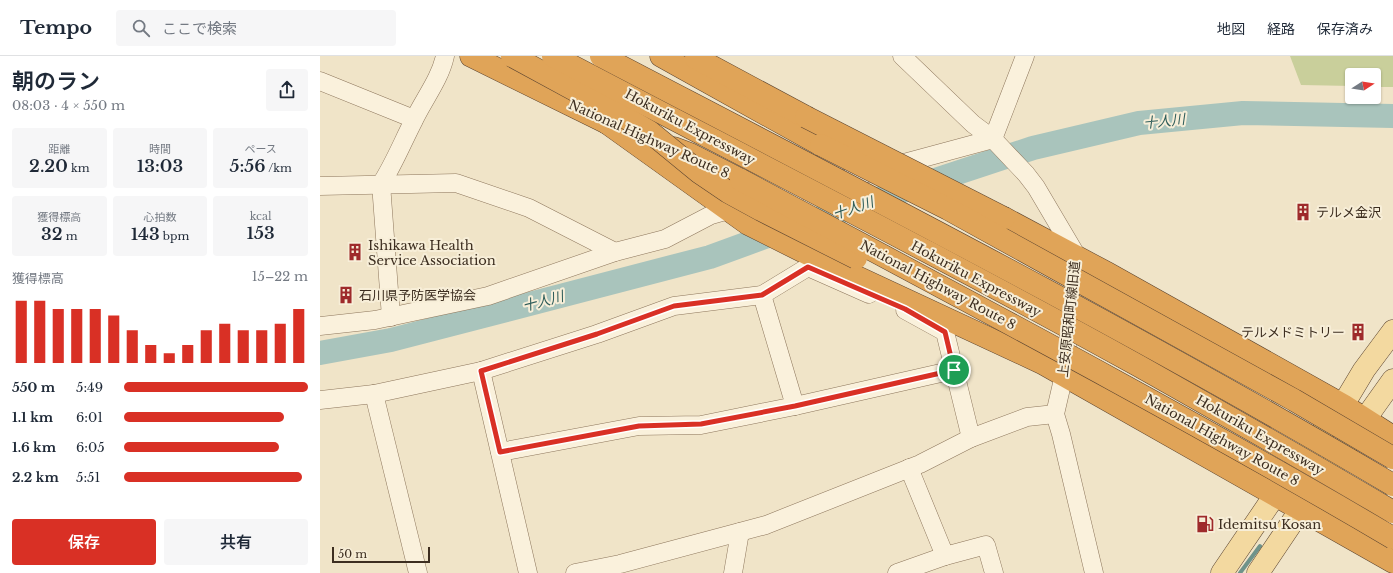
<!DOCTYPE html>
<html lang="ja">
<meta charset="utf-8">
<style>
body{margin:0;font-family:"Libre Baskerville","Noto Sans JP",serif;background:#f6f6f7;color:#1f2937;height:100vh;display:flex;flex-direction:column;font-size:15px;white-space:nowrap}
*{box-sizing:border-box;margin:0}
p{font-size:13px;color:#747a83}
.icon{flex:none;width:22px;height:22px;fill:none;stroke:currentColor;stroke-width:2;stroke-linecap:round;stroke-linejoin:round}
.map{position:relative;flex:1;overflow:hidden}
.sheet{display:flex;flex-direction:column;background:#fff;width:320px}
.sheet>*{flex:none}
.needle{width:26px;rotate:78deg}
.buttons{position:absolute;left:1025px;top:12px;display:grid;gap:8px}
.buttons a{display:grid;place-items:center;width:36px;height:36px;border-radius:4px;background:#fff;box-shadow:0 1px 3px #0004;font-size:20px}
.scale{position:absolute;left:12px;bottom:10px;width:98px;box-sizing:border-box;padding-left:4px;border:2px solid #3d2e20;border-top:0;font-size:11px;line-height:14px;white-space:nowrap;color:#3d2e20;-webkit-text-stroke:3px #f7eed8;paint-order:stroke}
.pin{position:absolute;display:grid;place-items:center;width:34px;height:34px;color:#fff;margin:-17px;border:2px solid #fff;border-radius:50%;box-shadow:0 1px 4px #0007}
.round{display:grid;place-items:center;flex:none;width:42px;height:42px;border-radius:4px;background:#f6f6f7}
.summary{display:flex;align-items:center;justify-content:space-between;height:68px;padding:0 12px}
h1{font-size:22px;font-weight:600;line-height:30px}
.metrics{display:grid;grid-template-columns:repeat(3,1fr);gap:6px;height:68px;padding:4px 12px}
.metrics div{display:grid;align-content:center;border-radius:4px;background:#f6f6f7;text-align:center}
.metrics b{font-size:17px;font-weight:600}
.metrics small{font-size:11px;font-weight:400}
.metrics p{font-size:11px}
.chart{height:112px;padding:8px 12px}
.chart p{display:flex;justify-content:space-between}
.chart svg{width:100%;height:72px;margin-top:4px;stroke:#d93025;stroke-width:6}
.cta{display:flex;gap:8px;margin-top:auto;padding:8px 12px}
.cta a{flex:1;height:46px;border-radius:4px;background:#d93025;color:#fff;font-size:16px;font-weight:600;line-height:46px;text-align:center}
.cta a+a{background:#f6f6f7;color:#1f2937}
ul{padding:0 12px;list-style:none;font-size:13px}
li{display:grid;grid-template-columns:64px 48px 1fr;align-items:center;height:30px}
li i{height:10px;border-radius:5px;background:#d93025}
header{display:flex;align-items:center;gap:24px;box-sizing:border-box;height:56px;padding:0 20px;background:#fff;border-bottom:1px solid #e0e1e3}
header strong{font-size:19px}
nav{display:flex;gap:22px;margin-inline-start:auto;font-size:14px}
.search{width:280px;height:36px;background:#f6f6f7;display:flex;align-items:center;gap:10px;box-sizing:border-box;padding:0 14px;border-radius:4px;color:#747a83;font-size:15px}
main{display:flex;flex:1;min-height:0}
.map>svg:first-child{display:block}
.green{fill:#c9cf9b}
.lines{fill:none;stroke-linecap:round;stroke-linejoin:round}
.stream{stroke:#6f938a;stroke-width:4}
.river{stroke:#a9c4bc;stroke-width:24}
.minor-casing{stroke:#8d765c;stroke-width:19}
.major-casing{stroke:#5b4430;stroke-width:23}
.highway-casing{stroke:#5b4430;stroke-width:23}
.minor{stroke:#faf1dc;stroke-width:18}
.major{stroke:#f3d9a0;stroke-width:22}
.highway{stroke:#e0a458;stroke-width:22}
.highway-bridge-casing{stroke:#5b4430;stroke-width:23;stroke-linecap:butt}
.highway-bridge{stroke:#e0a458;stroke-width:22}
.route-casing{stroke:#fff;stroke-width:8}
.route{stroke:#d93025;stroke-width:5}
.labels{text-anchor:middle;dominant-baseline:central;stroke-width:4;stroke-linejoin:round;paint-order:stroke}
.street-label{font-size:13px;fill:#3d2e20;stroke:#f7eed8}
.poi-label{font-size:13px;fill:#3d2e20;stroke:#f7eed8;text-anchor:start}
.water-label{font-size:14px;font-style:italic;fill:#2f5d5a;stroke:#f7eed8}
</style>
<header>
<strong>Tempo</strong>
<div class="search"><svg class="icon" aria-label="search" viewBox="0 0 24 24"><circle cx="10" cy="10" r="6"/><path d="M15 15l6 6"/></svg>ここで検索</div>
<nav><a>地図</a><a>経路</a><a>保存済み</a></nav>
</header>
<main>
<section class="sheet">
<div class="summary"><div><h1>朝のラン</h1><p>08:03 · 4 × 550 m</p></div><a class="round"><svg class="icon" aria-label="share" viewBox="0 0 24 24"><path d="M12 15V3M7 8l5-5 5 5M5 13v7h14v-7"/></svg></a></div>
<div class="metrics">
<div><p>距離</p><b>2.20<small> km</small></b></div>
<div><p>時間</p><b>13:03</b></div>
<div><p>ペース</p><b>5:56<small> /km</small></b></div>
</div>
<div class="metrics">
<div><p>獲得標高</p><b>32<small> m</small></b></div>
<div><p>心拍数</p><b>143<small> bpm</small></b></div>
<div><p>kcal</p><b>153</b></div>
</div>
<div class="chart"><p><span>獲得標高</span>15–22 m</p>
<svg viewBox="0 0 160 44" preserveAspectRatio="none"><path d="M5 44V6M15 44V6M25 44V11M35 44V11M45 44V11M55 44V15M65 44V24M75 44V33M85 44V38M95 44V33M105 44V24M115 44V20M125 44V24M135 44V24M145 44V20M155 44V11"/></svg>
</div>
<ul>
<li><b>550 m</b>5:49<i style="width:100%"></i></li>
<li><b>1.1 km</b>6:01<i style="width:87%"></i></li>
<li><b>1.6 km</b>6:05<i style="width:84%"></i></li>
<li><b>2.2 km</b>5:51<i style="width:97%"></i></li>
</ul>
<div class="cta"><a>保存</a><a>共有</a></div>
</section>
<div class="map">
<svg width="1073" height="517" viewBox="0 0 1073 517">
<rect width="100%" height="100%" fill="#f0e4c8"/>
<!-- green -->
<path class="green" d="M970 0H1073V31H1054V19H1032V30L981 29Z"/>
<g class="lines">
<!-- stream -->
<path class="stream" d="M920 517 940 490"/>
<!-- river -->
<path class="river" d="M0 297 71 284 390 201 464 174 655 111 713 92 764 80 819 67 923 57 1073 60"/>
<!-- minor casing -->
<g class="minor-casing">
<g id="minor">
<path d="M582 0 653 68 673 83 706 118 716 131 758 202 744 319 735 358 741 378 774 517"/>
<path d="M0 25 94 63"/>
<path d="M673 83 705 0"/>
<path d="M0 130 136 127 209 152 295 196"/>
<path d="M447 144 673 83"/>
<path d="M585 254 625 276 651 382"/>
<path d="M71 261 61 128C74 108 83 85 94 64 104 43 120 23 125 0"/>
<path d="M0 270 55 264 168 240 295 196 345 183 391 159 419 151"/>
<path d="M161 315 208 517"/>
<path d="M54 338 98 517"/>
<path d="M0 344 54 338 161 315 277 278 354 250 442 239 488 211 549 238"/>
<path d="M475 350 634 314"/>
<path d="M180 396 319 370 381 369 475 350 442 239"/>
<path d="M589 412 625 500 666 489 674 517"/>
<path d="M255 517 300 508 446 469 600 408 651 382 707 361 735 358"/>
<path d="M413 517 420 476"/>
<path d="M577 517 625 500"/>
</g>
</g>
<!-- major casing -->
<g class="major-casing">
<g id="major">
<path d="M902 517 955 439 1023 349 1044 314 1073 275"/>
<path d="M938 517 981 453 1073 324"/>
</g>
</g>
<!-- highway casing -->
<g class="highway-casing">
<g id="highway">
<path d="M151 0 287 67 301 72"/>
<path d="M341 0 501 89"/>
<path d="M376 2 486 61"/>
<path d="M287 67 428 168 494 201 722 307 1073 506"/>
<path d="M354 92 370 98 421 124"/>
<path d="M684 162 787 217 1023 349 1073 381"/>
</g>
</g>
<!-- minor -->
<use href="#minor" class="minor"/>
<!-- major -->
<use href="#major" class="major"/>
<!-- highway -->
<use href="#highway" class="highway"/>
<!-- highway-bridge casing -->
<g class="highway-bridge-casing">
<g id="highway-bridge">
<path d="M192 0 308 63 330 76 380 117 408 136 441 154 536 202"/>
<path d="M233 0C429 103 626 203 819 310 904 358 989 406 1073 456"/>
<path d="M281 0C547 139 814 276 1073 429"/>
<path d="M486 61 684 162"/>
<path d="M501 89 628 153 974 344 1073 402"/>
<path d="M421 124C640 241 859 356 1073 482"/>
</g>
</g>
<!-- highway-bridge -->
<use href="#highway-bridge" class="highway-bridge"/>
</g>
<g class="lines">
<!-- route casing -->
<g class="route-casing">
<path id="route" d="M488 211 585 253 625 276 634 314 475 350 381 368 319 370 180 396 161 315 277 278 354 250 442 239Z"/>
</g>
<!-- route -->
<use href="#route" class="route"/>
</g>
<!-- icons -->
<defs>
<g id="building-bare" transform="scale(1.38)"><path d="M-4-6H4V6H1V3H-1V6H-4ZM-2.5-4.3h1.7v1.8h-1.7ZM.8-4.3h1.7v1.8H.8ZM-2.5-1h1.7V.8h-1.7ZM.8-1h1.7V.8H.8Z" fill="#9e2a2b" stroke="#f7eed8" stroke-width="2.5" paint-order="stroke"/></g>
<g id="fuel-bare" transform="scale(1.38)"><path d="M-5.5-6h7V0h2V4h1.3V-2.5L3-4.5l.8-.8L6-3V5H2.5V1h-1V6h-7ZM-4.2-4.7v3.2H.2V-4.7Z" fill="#9e2a2b" stroke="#f7eed8" stroke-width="2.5" paint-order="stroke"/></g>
</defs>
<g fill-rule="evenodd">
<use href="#building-bare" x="983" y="156"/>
<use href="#building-bare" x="35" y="196"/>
<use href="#building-bare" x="26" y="239"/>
<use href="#building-bare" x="1038" y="276"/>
<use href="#fuel-bare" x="885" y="468"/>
</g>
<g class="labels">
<!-- street labels -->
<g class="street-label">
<text transform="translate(370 71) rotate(28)">Hokuriku Expressway</text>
<text transform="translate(329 83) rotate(24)">National Highway Route 8</text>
<text transform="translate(656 223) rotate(28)">Hokuriku Expressway</text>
<text transform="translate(618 229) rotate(28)">National Highway Route 8</text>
<text transform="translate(749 263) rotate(-84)">上安原昭和町線旧道</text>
<text transform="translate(940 379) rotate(30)">Hokuriku Expressway</text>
<text transform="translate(902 384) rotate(29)">National Highway Route 8</text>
</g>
<!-- poi labels -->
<g class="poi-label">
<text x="996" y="156">テルメ金沢</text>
<text x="48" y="189">Ishikawa Health<tspan x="48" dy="15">Service Association</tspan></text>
<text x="39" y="239">石川県予防医学協会</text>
<text x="1025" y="276" text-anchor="end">テルメドミトリー</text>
<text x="898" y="468">Idemitsu Kosan</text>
</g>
<!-- water labels -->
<g class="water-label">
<text transform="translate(844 65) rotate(-6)">十人川</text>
<text transform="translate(533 152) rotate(-19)">十人川</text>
<text transform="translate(223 245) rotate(-15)">十人川</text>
</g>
</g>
</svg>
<div class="buttons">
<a><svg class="needle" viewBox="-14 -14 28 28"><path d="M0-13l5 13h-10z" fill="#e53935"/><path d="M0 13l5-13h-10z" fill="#747a83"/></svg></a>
</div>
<div class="scale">50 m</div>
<div class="pin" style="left:634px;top:314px;background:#1e9e55"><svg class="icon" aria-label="arrive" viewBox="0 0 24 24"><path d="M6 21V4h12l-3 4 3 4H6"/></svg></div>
</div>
</main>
